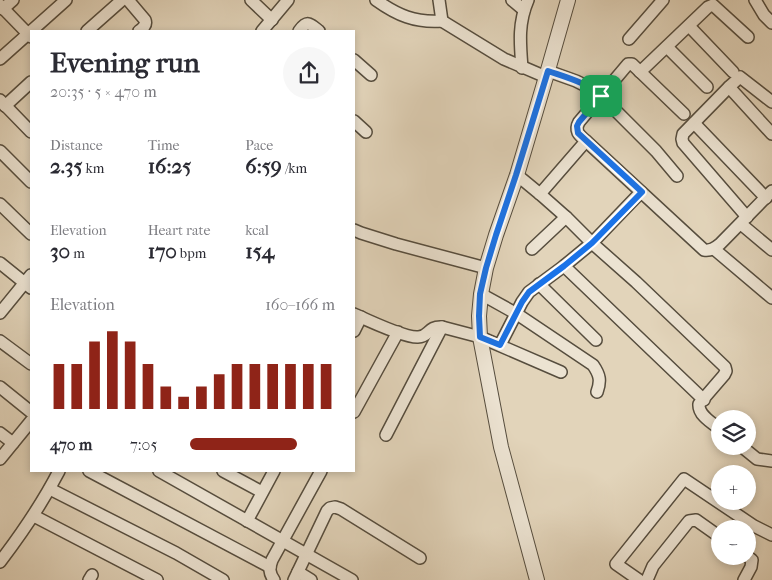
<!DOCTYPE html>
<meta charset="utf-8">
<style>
body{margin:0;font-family:"IM FELL French Canon",serif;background:#f7f7f7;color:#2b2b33;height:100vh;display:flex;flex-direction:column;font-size:19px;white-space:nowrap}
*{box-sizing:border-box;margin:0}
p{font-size:16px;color:#7c7c81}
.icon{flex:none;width:28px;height:28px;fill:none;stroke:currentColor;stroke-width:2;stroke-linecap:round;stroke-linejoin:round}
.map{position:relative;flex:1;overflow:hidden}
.drawer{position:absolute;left:30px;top:30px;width:325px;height:442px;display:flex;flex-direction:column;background:#fff;border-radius:0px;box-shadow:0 2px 8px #0003}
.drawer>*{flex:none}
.tools{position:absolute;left:711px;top:410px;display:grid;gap:10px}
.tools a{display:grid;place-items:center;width:45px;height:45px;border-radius:50%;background:#fff;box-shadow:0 2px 8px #0003;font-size:25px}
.pin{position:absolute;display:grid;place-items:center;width:42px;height:42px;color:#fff;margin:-21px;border-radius:10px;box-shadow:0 2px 8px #0006}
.round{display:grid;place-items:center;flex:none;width:52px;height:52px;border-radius:26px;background:#f7f7f7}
.headline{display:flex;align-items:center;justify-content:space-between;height:85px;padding:0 20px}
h1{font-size:28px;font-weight:700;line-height:38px}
.stats{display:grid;grid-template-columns:repeat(3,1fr);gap:8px;height:85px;padding:5px 20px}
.stats div{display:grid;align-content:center}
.stats b{font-size:21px;font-weight:700}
.stats small{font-size:14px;font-weight:400}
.stats p{font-size:14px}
.chart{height:140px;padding:10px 20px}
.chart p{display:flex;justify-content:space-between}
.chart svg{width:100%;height:90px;margin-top:5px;stroke:#8f2418;stroke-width:6}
ul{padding:0 20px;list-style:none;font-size:16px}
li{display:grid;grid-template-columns:80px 60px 1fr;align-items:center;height:38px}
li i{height:12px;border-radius:6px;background:#8f2418}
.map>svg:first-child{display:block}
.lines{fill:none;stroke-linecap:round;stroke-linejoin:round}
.minor-casing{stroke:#564d3e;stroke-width:14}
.tertiary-casing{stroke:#564d3e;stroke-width:16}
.minor{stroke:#ece3d2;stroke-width:11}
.tertiary{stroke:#ece3d2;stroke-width:14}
.route-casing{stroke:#fff;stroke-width:10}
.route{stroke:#1a73e8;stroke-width:6}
</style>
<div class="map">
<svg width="772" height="580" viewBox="0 0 772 580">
<rect width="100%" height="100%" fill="#e2d4ba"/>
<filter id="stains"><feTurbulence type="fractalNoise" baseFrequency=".004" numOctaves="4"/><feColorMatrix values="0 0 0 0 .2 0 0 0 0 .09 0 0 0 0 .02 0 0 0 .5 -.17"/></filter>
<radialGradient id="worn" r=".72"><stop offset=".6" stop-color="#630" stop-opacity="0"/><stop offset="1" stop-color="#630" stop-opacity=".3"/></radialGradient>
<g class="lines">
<!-- minor casing -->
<g class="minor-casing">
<g id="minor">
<path d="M128 0 145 20C147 25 143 28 139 31"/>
<path d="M251 0 272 20"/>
<path d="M376 0C397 15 415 23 442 21L439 0"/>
<path d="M512 0 524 10"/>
<path d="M755 0 764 15 772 23"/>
<path d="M0 5 31 37"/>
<path d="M3 9 13 0"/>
<path d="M442 21 504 59 546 77"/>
<path d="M689 26 733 72"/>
<path d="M87 31 122 0"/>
<path d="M262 31 288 0"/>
<path d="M299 31C307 20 309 23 319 31"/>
<path d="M629 39 663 0"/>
<path d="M667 47 707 87"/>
<path d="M0 59 66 0"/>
<path d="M354 60 371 75"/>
<path d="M522 68C520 43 518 23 528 0"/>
<path d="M548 71 576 81 596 91 656 151 677 176"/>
<path d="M640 72 708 7 713 5 748 37"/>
<path d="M729 87 772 134"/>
<path d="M0 100 31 132"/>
<path d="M5 106 31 82"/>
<path d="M354 121 366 132"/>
<path d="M694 123 766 198"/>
<path d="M586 141 704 250C711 251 715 248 720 244L772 191"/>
<path d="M0 151 31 182"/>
<path d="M517 175 540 194 566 217 592 243 636 282 725 367 726 371 724 375 699 404C698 415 712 423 720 429"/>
<path d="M540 194 586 141C579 135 574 131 579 122L628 64H632L684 114"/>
<path d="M0 204 31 234"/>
<path d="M747 217 683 143 682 139 683 134 729 87 740 77 772 102"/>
<path d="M741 224 772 250"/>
<path d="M354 230 361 233 396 244 486 268"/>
<path d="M532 249 566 217"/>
<path d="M714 249 772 298"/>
<path d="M0 263 31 288"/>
<path d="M564 266 704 400"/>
<path d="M539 284 596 340"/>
<path d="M481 294 517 314 593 365C600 375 601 381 597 392"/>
<path d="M0 313 31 275"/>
<path d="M354 314C367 320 405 338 418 337 430 337 427 326 442 327L480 337 561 372"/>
<path d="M354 331 361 317"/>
<path d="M0 341 31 364"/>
<path d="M500 345 522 302 529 292 564 266 592 243 641 192"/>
<path d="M0 387 31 412"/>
<path d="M354 412 398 332"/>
<path d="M0 433 13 443"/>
<path d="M386 435 442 327"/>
<path d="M741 446 757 459 772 461"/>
<path d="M0 459 31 421"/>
<path d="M89 471 270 567"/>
<path d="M159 471 352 580"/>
<path d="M223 471 262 492"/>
<path d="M50 489 176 553 223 580"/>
<path d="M34 516 157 580"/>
<path d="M247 521 274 471"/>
<path d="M0 562C22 533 42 504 59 471"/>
<path d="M298 572 311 580"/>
<path d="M89 580 92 575"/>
<path d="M274 580C269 573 269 568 272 560L321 471"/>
<path d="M294 580 327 511 330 508 335 507 341 509 420 558"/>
<path d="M639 580 616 564 684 479 754 526 772 535"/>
<path d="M647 580 653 566 689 521 696 520 720 537"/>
<path d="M744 580 751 567 752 560 747 556"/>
</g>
</g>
<!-- tertiary casing -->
<g class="tertiary-casing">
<path id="tertiary" d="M537 580 501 447 480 337 479 316 481 294 486 268 496 235 517 175 546 77 568 0"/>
</g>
<!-- minor -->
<use href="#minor" class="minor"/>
<!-- tertiary -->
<use href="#tertiary" class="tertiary"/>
</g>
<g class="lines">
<!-- route casing -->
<g class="route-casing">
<path id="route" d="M548 71C565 77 588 83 601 96L579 122 577 126 578 133 642 192 592 243 564 266 529 292 522 302 500 345 480 337 479 316 480 294 486 268 496 235 516 175Z"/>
</g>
<!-- route -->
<use href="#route" class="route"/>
</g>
<rect width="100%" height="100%" filter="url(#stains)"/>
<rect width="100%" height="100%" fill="url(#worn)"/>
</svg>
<div class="tools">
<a><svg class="icon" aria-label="layers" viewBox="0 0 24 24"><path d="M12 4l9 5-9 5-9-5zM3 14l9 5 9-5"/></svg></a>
<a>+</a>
<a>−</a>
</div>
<div class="pin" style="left:601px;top:96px;background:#1e9e55"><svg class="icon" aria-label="arrive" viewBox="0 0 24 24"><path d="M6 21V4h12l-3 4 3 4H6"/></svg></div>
<section class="drawer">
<div class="headline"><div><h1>Evening run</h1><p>20:35 · 5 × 470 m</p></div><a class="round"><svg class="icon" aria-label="share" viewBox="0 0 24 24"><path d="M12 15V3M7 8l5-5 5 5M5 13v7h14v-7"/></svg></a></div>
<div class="stats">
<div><p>Distance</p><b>2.35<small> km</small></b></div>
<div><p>Time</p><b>16:25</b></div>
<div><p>Pace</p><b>6:59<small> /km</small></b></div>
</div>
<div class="stats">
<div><p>Elevation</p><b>30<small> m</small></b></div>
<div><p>Heart rate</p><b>170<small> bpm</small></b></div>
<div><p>kcal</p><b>154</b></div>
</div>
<div class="chart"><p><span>Elevation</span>160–166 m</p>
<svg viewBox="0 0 160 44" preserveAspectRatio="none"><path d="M5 44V22M15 44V22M25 44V11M35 44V6M45 44V11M55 44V22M65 44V33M75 44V38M85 44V33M95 44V27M105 44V22M115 44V22M125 44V22M135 44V22M145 44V22M155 44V22"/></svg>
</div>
<ul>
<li><b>470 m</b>7:05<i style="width:74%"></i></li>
</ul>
</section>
</div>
